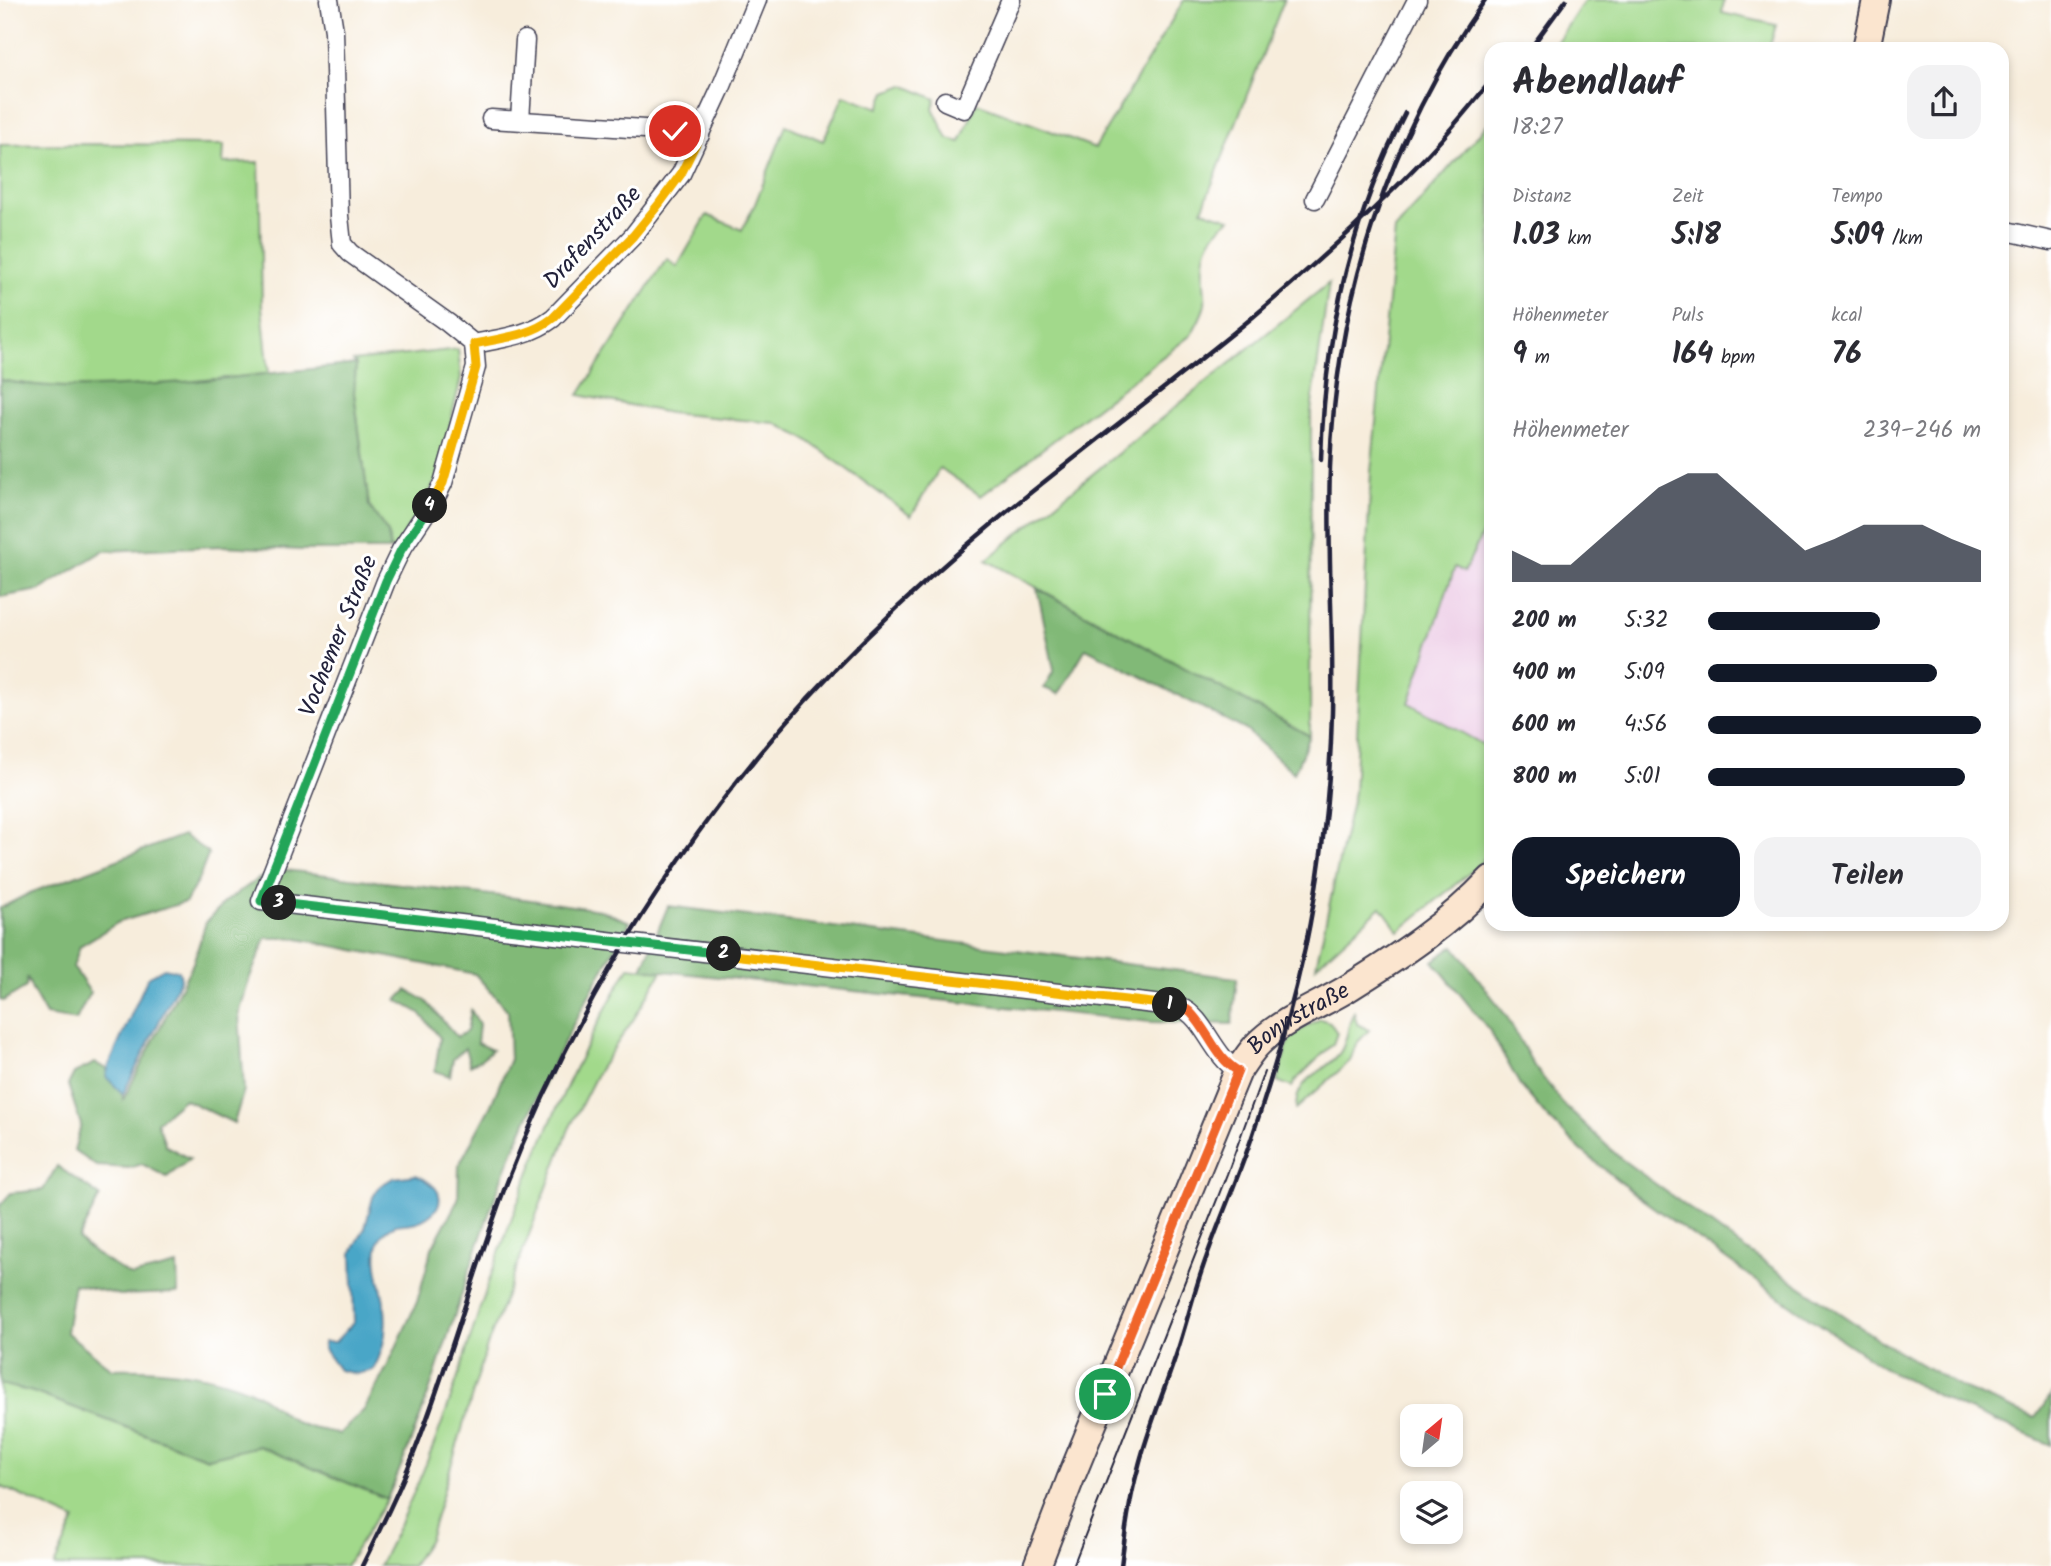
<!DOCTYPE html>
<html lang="de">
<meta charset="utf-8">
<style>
body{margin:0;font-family:Kalam,sans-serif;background:#f2f2f3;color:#2b2b33;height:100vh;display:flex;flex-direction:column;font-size:26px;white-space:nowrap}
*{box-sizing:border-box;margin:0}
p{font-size:23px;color:#7c7c81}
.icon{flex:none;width:38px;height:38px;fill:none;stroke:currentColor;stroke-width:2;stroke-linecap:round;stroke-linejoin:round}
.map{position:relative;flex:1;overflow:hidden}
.details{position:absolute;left:1484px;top:42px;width:525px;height:889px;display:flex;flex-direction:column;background:#fff;border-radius:21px;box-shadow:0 4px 10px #0003}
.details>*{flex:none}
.needle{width:46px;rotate:29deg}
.buttons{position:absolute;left:1400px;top:1404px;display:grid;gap:14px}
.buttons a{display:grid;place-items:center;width:63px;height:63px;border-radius:14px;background:#fff;box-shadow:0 4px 10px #0003;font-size:35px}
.pin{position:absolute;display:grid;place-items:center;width:60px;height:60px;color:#fff;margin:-30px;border:4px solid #fff;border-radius:50%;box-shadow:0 2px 7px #0007}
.km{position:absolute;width:35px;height:35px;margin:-18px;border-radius:50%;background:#222;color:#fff;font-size:19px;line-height:35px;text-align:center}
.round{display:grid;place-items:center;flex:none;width:74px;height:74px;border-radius:21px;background:#f2f2f3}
.summary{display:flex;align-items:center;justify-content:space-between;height:119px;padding:0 28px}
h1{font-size:38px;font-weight:600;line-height:52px}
.stats{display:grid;grid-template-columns:repeat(3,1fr);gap:10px;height:119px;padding:7px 28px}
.stats div{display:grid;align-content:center}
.stats b{font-size:30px;font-weight:600}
.stats small{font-size:19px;font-weight:400}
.stats p{font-size:19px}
.chart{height:196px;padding:14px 28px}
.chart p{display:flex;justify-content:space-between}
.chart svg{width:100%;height:126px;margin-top:7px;fill:#111827;opacity:.7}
.cta{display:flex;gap:14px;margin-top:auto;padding:14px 28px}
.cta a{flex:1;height:80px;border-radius:21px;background:#111827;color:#fff;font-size:28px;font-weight:600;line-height:80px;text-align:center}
.cta a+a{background:#f2f2f3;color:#2b2b33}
ul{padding:0 28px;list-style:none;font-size:23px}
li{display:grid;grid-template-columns:112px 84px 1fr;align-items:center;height:52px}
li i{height:18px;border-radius:9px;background:#111827}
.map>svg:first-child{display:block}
.built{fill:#eed0e8}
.green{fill:#a2d98b;stroke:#627e63;stroke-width:2}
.forest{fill:#81b977;stroke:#526e59;stroke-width:2}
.water{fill:#48a6c7;stroke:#356481;stroke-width:2}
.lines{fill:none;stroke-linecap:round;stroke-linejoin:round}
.minor-casing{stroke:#424053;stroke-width:21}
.secondary-casing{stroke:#424053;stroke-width:30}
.minor{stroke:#fff;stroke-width:18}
.secondary{stroke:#fbe5cf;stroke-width:26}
.tram{stroke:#22223b;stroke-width:2}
.rail{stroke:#22223b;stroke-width:4.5}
.split-1-casing{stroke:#fff;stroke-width:14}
.split-2-casing{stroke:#fff;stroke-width:14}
.split-3-casing{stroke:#fff;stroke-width:14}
.split-4-casing{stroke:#fff;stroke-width:14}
.split-5-casing{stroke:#fff;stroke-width:14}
.split-1{stroke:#f0652b;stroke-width:9}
.split-2{stroke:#f5b400;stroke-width:9}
.split-3{stroke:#22a559;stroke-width:9}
.split-4{stroke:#22a559;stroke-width:9}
.split-5{stroke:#f5b400;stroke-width:9}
.labels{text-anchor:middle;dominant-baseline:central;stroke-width:6;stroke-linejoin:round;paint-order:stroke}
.street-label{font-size:24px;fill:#22223b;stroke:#fff}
</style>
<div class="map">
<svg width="2051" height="1566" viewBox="0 0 2051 1566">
<rect width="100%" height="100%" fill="#fff"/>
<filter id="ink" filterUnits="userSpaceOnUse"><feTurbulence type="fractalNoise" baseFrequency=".0143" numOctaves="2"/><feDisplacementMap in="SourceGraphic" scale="14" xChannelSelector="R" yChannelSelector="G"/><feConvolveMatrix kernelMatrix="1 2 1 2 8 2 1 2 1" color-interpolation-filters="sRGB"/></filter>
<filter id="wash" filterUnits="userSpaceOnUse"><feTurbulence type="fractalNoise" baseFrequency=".00686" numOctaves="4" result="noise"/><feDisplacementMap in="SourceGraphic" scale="28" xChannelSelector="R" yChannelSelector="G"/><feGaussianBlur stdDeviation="1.57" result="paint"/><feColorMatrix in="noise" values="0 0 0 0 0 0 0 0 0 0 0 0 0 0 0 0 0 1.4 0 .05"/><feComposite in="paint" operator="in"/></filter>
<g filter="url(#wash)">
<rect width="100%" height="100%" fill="#f7eddc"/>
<!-- built -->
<path class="built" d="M1491 516V749L1409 703 1455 567 1465 571Z"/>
<!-- green -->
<g class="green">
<path d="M1184 0H1284L1202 210 1230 219C1207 237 1202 252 1204 282 1204 289 1206 297 1205 304 1203 315 1196 325 1191 335L981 496 940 468 911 516 806 439 775 423 669 413 579 395 664 263 668 259 677 267 707 215 742 230 755 204 786 125 823 141 844 95 879 108 886 92 904 85 936 99 933 108 948 139 960 142 977 103 1095 148Z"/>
<path d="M1585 0H1724L1722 13 1776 25 1769 49H1552Z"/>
<path d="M1491 120V516L1464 572 1455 567 1409 703 1491 749V849L1479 865 1399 931 1381 907 1316 966 1354 792 1371 472 1395 230Z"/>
<path d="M78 144 224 145 223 163 259 162 262 307 269 374C181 382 88 397 0 380V145Z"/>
<path d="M1329 283 1311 412 1310 736 986 560Z"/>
<path d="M458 349 461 378 437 479 396 548 390 550 388 533 369 506 354 393 356 364 353 361Z"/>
<path d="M629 967 662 971 635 1017 599 1070 569 1129 487 1346 429 1539 412 1566H379C405 1515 428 1463 447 1409 465 1358 480 1304 499 1253 534 1154 576 1058 629 967Z"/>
<path d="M1354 1012 1357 1024 1369 1030 1356 1044 1350 1061 1296 1109C1296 1077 1322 1075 1339 1054 1349 1041 1346 1026 1354 1012Z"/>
<path d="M1320 1019 1330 1022 1337 1033 1333 1044 1295 1081 1292 1087 1277 1081 1290 1036Z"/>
<path d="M0 1384 33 1392 207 1458 259 1446 387 1499 346 1566H54L75 1520 0 1486Z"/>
</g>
<!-- forest -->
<g class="forest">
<path d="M356 364 354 393 369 506 388 533 390 550H301L222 546 103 551 40 590 0 597V380C56 391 114 387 170 383 232 378 294 371 356 364Z"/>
<path d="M1037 588 1310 736 1294 773 1246 730 1086 648 1059 694 1044 688 1054 670Z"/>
<path d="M183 835 209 853 199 878 186 902 119 922 80 946 73 967 90 992 76 1020 46 1015 32 990 27 977 26 987 3 1001 0 1000V908L30 893Z"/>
<path d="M285 870 524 899 600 910 630 922C581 1007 535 1093 500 1184 460 1288 433 1397 387 1499L259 1446 208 1458 33 1392 0 1384V1205L11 1193 43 1190 57 1166 100 1196 78 1239 94 1253 131 1276 177 1265 178 1293 120 1295 74 1284 66 1332 112 1369C157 1368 206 1372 249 1390 267 1398 280 1413 298 1423 310 1429 327 1430 339 1434L364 1410 387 1367 417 1302 432 1248 458 1200 459 1165 491 1105 510 1059 508 1011 475 974 293 938H266L250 977 239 1013 244 1090 234 1123 184 1099 157 1122 166 1146 190 1159 167 1177 142 1164 129 1168 96 1166 74 1150 81 1125 68 1085 74 1073 95 1063 120 1075 123 1100 193 963 206 922 226 901 258 879Z"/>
<path d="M668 906 1237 978 1232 1024 1151 1022 642 969Z"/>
<path d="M1454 946 1507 1017 1534 1066 1566 1107 1620 1158 1742 1247 1881 1341 1964 1389 2035 1418 2051 1395V1445L1952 1403 1887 1370 1796 1309 1636 1195 1581 1150 1546 1116 1520 1085 1490 1031 1433 961Z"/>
<path d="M407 990 426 1001 457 1037 467 1031 471 1010 479 1024 477 1043 492 1050 480 1060 470 1065 465 1048 453 1059 450 1076 435 1071 440 1038 420 1013 397 1000Z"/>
</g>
<!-- water -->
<g class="water">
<path d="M164 968 179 971 181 978 123 1094 106 1077 109 1065 148 977Z"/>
<path d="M416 1175C424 1178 437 1186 439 1195 443 1209 425 1221 412 1223 407 1224 401 1224 396 1225 390 1227 383 1233 380 1238 371 1258 381 1282 384 1302 388 1325 385 1349 373 1370L356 1374 339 1370 323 1348 324 1342H335L354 1322 352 1252 365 1228 373 1197 380 1186 393 1178Z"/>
</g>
</g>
<g filter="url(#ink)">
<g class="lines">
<!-- minor casing -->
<g class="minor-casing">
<g id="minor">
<path d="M329 0 334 31 339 216 342 244 350 253 448 323 474 344 476 367 443 483 435 499 401 550 386 581 261 901 1180 1007C1205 1018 1212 1055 1238 1071"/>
<path d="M945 101 964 109 1011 0"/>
<path d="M491 119 675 131 700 135"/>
<path d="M520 120 525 40"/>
<path d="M1315 199 1417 0"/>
<path d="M2002 230 2051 241"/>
<path d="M474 344C502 338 529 336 553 318L633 236 681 174 721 88 757 0"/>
</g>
</g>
<!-- secondary casing -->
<g class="secondary-casing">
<g id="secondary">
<path d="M1866 49 1876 0"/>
<path id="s1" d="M1037 1566 1072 1475 1238 1071C1245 1060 1252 1049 1261 1041 1285 1019 1318 1006 1345 990 1397 958 1449 924 1491 879"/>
</g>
</g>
<!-- minor -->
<use href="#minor" class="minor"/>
<!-- secondary -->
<use href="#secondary" class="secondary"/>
<!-- tram -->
<path class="tram" d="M1073 1566 1227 1174 1264 1072"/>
<!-- rail -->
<g class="rail">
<path d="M1530 49 1566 0"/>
<path d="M1321 460C1324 340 1350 221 1405 113"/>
<path d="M362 1566C380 1529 399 1492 414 1453 448 1367 472 1277 504 1190 556 1054 630 923 718 806 798 700 895 604 998 519 1082 450 1169 386 1253 317 1319 261 1384 203 1441 140 1458 121 1474 101 1491 81"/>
<path d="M1121 1566C1125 1534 1129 1501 1138 1469 1147 1432 1162 1397 1174 1361 1185 1330 1192 1298 1203 1267 1218 1223 1237 1181 1252 1137 1273 1075 1291 1012 1305 948 1321 871 1330 791 1332 713 1334 631 1327 549 1330 467 1336 300 1388 136 1485 0"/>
</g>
</g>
</g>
<g class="lines" filter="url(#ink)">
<!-- split-1 casing -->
<g class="split-1-casing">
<path id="split-1" d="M1105 1394 1238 1071C1215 1057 1209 1032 1191 1013 1186 1007 1178 1006 1170 1005"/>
</g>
<!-- split-2 casing -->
<g class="split-2-casing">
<path id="split-2" d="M724 954 1170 1005"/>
</g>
<!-- split-3 casing -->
<g class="split-3-casing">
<path id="split-3" d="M279 903 724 954"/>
</g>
<!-- split-4 casing -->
<g class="split-4-casing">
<path id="split-4" d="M279 903 261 901 386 581 401 550 430 506"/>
</g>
<!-- split-5 casing -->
<g class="split-5-casing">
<path id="split-5" d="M430 506 443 483 476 367 474 344C502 338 530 336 553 318L633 236 659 204 681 174 700 135 675 131"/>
</g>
<!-- split-1 -->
<use href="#split-1" class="split-1"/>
<!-- split-2 -->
<use href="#split-2" class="split-2"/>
<!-- split-3 -->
<use href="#split-3" class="split-3"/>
<!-- split-4 -->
<use href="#split-4" class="split-4"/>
<!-- split-5 -->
<use href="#split-5" class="split-5"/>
</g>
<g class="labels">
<!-- street labels -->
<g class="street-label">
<text transform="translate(593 238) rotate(-47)">Drafenstraße</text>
<text transform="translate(339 636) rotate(-68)">Vochemer Straße</text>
<text stroke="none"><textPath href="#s1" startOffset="616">Bonnstraße</textPath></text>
</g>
</g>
</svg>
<div class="buttons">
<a><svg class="needle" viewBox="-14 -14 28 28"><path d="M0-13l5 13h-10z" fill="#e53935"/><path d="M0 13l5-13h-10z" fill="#7c7c81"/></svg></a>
<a><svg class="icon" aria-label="layers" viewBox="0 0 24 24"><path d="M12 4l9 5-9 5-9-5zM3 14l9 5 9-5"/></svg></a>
</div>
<div class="pin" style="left:1105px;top:1394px;background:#1e9e55"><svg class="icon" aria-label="arrive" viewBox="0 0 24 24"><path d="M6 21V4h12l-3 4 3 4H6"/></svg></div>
<div class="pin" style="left:675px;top:131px;background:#d93025"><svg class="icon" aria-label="check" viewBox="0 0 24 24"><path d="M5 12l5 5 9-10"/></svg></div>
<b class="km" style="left:1170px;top:1005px">1</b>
<b class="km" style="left:724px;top:954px">2</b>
<b class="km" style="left:279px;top:903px">3</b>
<b class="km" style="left:430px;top:506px">4</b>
<section class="details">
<div class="summary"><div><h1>Abendlauf</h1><p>18:27</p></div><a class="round"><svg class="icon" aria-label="share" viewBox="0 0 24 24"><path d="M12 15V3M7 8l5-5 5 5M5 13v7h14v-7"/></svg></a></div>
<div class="stats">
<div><p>Distanz</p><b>1.03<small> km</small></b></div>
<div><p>Zeit</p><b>5:18</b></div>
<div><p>Tempo</p><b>5:09<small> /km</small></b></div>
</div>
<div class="stats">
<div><p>Höhenmeter</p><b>9<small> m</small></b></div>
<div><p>Puls</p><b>164<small> bpm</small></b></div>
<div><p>kcal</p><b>76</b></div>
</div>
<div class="chart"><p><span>Höhenmeter</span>239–246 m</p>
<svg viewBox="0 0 160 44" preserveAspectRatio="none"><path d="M0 44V33L10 38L20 38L30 29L40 20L50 11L60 6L70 6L80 15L90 24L100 33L110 29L120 24L130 24L140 24L150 29L160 33V44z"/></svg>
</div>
<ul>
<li><b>200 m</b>5:32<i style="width:63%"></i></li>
<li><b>400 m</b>5:09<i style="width:84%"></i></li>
<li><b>600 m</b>4:56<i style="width:100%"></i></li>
<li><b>800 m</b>5:01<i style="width:94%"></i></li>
</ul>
<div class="cta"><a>Speichern</a><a>Teilen</a></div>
</section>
</div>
